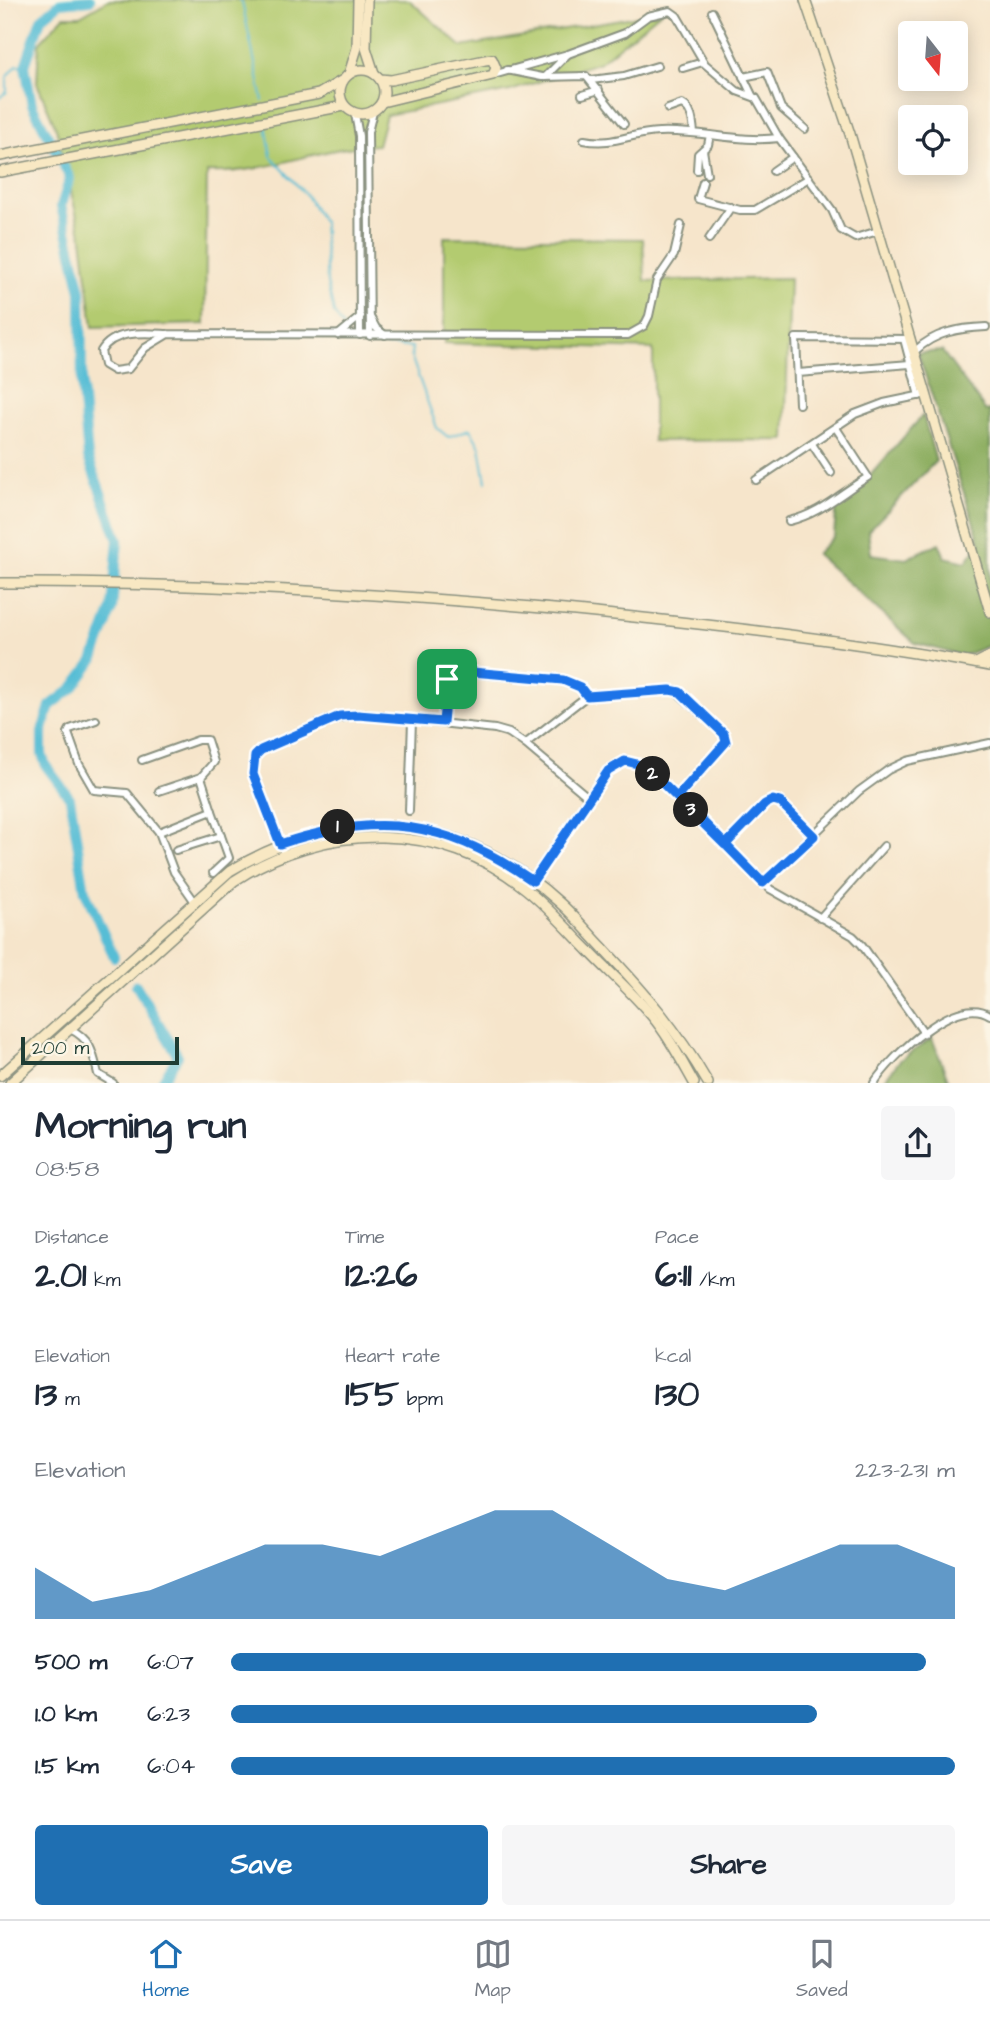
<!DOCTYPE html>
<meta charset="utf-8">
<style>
body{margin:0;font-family:"Architects Daughter",sans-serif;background:#f6f6f7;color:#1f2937;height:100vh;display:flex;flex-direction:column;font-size:26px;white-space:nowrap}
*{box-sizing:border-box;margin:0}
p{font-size:23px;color:#747a83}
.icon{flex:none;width:38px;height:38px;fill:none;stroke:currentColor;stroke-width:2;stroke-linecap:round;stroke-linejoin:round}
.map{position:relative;height:1083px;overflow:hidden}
.drawer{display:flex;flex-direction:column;background:#fff;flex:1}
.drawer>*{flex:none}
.needle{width:46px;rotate:163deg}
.tools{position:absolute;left:898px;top:21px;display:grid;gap:14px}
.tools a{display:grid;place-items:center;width:70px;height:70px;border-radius:7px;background:#fff;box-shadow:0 4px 18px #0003;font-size:35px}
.scale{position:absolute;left:21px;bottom:18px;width:158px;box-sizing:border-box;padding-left:7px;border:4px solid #1f3d34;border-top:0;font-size:19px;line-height:24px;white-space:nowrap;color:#1f3d34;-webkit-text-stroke:5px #fcf5e5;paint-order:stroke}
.pin{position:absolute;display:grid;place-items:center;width:60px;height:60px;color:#fff;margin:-30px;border-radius:14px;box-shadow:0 4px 10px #0006}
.km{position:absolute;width:35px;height:35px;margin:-18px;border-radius:50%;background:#222;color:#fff;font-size:19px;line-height:35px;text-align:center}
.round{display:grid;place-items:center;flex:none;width:74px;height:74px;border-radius:7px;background:#f6f6f7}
.headline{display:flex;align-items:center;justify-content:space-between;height:119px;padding:0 35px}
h1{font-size:38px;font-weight:700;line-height:52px}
.figures{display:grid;grid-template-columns:repeat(3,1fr);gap:10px;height:119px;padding:7px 35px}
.figures div{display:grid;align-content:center}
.figures b{font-size:35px;font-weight:700}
.figures small{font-size:19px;font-weight:400}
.figures p{font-size:19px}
.chart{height:196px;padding:14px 35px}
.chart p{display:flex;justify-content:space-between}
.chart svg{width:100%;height:126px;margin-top:7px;fill:#1f6fb2;opacity:.7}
.cta{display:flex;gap:14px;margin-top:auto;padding:14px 35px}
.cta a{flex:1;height:80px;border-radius:7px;background:#1f6fb2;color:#fff;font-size:28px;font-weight:700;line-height:80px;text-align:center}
.cta a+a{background:#f6f6f7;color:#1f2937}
ul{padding:0 35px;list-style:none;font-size:23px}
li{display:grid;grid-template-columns:112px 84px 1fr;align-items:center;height:52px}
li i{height:18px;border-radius:9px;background:#1f6fb2}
.tabs{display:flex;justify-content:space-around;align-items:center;height:98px;border-top:2px solid #e0e1e3;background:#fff;font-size:19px;color:#747a83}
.tabs a{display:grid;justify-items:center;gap:4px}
.tabs .selected{color:#1f6fb2}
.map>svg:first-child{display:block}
.green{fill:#b3cb70;stroke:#698452;stroke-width:2}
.forest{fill:#8eaf62;stroke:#56764b;stroke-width:2}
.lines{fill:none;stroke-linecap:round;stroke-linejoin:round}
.stream{stroke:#57bdd5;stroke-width:2}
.river{stroke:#57bdd5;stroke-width:10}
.street-casing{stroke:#8a9180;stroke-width:10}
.secondary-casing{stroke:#8a9180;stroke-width:12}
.street{stroke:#fff;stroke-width:6}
.secondary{stroke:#f8e8c3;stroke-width:9}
.route-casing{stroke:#fff;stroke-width:14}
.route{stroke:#1a73e8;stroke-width:9}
</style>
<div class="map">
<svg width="990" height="1083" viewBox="0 0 990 1083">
<rect width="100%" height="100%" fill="#fcf5e5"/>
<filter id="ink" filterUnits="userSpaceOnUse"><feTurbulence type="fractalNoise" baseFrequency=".0143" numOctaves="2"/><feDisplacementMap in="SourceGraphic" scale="14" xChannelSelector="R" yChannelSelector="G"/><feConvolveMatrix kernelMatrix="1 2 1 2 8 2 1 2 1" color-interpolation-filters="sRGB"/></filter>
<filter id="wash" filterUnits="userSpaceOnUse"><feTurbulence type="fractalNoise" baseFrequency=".00686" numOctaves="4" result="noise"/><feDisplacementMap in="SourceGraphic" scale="28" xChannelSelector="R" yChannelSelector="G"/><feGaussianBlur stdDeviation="1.57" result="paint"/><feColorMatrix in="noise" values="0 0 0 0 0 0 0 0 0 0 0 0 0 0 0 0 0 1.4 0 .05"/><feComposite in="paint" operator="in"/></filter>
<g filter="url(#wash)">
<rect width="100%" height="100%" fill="#f6e5cb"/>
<!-- green -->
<g class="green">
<path d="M108 0H409L462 47 661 12 600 62 510 91 386 115 378 145C320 146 265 175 207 172L205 324 93 327 82 238 56 128 37 83 39 43 64 16H80Z"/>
<path d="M444 237 643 239 645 281 790 278 785 440 653 441V349L444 343Z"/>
</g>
<!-- forest -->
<g class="forest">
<path d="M942 351 986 411 990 410V645L963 656 915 643 816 554 834 536 837 501 868 478 923 415 936 461 868 531 871 554 906 559 939 543 945 557 966 562 980 542 918 353Z"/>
<path d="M932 1038 949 1082H883L900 1060Z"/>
</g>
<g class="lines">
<!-- stream -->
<g class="stream">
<path d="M239 0 242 2 263 101"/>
<path d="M0 97 7 92V77L17 65 25 66"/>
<path d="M266 124 271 156 305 194 323 222 327 283 334 313 343 327"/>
<path d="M351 340 354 344 412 347 411 356 437 428 448 437 470 429 480 447 486 482"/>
</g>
<!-- river -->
<g class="river">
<path d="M90 0 60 3 41 19 25 66 32 105 70 178 61 206 81 291 82 388 88 457 118 540 112 609 93 661 73 688 50 706 42 732V754L46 766 70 798 85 891 114 957"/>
<path d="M136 985 178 1056 161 1083"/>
</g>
</g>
</g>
<g filter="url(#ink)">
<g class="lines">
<!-- street casing -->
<g class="street-casing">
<g id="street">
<path d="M712 12 752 95"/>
<path d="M683 68 703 62"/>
<path d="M507 70 542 77 586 76 624 124"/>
<path d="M493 75 568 54"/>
<path d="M545 77 568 54 625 33 648 16 670 11 677 16 705 64 737 91 756 98 779 138 832 210 841 230 855 238 878 231"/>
<path d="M743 77 767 72 781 108 805 129"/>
<path d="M591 80 624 76 657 66"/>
<path d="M582 95 599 90"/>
<path d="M668 109 682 104C692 109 693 122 694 133"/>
<path d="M355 114 359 136 360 335"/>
<path d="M584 140C613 146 630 133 659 132 701 130 738 143 779 138"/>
<path d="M703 150 707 174"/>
<path d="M697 170 698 154 708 145 710 135"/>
<path d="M773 171 793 157"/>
<path d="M703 182 698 199 740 210H755L809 178"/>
<path d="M709 239 731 207"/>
<path d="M370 317 376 328 385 335"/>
<path d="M168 334 145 348 128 369 114 371 104 365 101 351C114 329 146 333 168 334L628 335 644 326 649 316 657 280 674 255 681 225"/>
<path d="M338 335 361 316"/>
<path d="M370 336 368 132 373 112"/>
<path d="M904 339 919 396"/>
<path d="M915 351C935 332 959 328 986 327"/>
<path d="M798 373 910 364"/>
<path d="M799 404 796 338 911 339"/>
<path d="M812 444 831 473"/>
<path d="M756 480 855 414 884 403 927 394"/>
<path d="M789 521C820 514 841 493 868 477L836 428"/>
<path d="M96 720 70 729 68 733 79 764 94 790 127 793 159 832"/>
<path d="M443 722 447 679 455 672 563 680 580 687 587 696"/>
<path d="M525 744 587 696 675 690 724 734 726 742 678 796"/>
<path d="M142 760 198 740H207L214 762 201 777"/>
<path d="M159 791 201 777 212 811 159 832 174 872 195 902"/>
<path d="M212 811 229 858 213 873"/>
<path d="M409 811 412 720"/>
<path d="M725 844 765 804 773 800 780 802 814 836"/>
<path d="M176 850 221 836"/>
<path d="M284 854 253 774 255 756 262 750 325 721 358 714 495 729 509 733 525 744 588 797"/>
<path d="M763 883 859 791 888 770 907 761 990 743"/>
<path d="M526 889 608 770 625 761 645 766 770 889 853 936 862 945 924 1033"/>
<path d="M820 918 884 846"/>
<path d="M70 1029C91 1039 93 1053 98 1074L113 1083"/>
<path d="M874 1083C892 1056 956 993 990 1015"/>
</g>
</g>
<!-- secondary casing -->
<g class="secondary-casing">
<g id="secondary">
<path d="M367 0 366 48 374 73"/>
<path d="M805 0 850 134 990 612"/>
<circle cx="362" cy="92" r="22"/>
<path d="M349 74 357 48 358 0"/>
<path d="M380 79 391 80 485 60 492 59 496 68 493 75 382 102"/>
<path d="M0 156 319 94 343 80"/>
<path d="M0 172 344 106"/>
<path d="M0 583C189 582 377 593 565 610 707 624 850 640 990 666"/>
<path d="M976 663 990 656"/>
<path d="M0 1076 230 871C345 802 460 812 560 903 576 917 589 934 604 949 647 995 676 1028 708 1083"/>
<path d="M10 1083 234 881C323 822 443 820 527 890 549 908 568 930 588 950 609 972 632 992 651 1015 668 1035 681 1060 694 1083"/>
</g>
</g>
<!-- street -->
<use href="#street" class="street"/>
<!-- secondary -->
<use href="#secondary" class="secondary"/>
</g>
</g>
<g class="lines" filter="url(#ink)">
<!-- route casing -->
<g class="route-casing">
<path id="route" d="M447 679 443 722 358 715 340 716 261 750 255 756 253 774 280 844C378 811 447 821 533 881L608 771 625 761 645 766 725 845 765 804 773 800 780 802 814 836 763 883 678 796 726 742 724 734 680 692 670 690 587 696 580 687 563 680 461 671 449 674 447 679"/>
</g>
<!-- route -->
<use href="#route" class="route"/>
</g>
</svg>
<div class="tools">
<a><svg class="needle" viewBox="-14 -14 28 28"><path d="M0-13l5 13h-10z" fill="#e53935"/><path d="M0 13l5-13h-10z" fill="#747a83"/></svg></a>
<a><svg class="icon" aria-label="locate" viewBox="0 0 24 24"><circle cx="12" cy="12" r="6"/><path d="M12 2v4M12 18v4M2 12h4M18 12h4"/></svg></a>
</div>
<div class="scale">200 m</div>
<div class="pin" style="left:447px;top:679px;background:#1e9e55"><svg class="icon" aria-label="arrive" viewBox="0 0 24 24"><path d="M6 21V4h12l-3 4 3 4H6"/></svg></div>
<b class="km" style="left:338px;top:827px">1</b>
<b class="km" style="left:653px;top:774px">2</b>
<b class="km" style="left:691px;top:810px">3</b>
</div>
<section class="drawer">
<div class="headline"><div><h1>Morning run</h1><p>08:58</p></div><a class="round"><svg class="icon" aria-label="share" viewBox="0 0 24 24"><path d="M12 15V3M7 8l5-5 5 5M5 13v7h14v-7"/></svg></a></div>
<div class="figures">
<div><p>Distance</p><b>2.01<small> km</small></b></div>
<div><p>Time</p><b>12:26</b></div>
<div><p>Pace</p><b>6:11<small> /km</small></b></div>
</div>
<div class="figures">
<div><p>Elevation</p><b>13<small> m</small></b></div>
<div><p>Heart rate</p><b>155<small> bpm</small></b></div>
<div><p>kcal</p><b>130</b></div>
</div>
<div class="chart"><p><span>Elevation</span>223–231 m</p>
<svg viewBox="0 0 160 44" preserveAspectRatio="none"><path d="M0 44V26L10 38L20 34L30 26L40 18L50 18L60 22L70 14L80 6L90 6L100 18L110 30L120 34L130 26L140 18L150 18L160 26V44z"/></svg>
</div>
<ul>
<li><b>500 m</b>6:07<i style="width:96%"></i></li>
<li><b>1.0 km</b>6:23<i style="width:81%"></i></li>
<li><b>1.5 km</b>6:04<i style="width:100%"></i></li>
</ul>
<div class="cta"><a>Save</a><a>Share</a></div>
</section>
<nav class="tabs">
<a class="selected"><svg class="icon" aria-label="home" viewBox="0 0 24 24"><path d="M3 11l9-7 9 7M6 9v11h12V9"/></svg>Home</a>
<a><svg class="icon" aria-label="map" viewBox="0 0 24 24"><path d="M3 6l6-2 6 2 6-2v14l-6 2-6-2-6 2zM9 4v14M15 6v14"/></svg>Map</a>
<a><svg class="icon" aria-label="saved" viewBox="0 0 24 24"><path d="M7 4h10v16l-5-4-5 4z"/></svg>Saved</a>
</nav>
